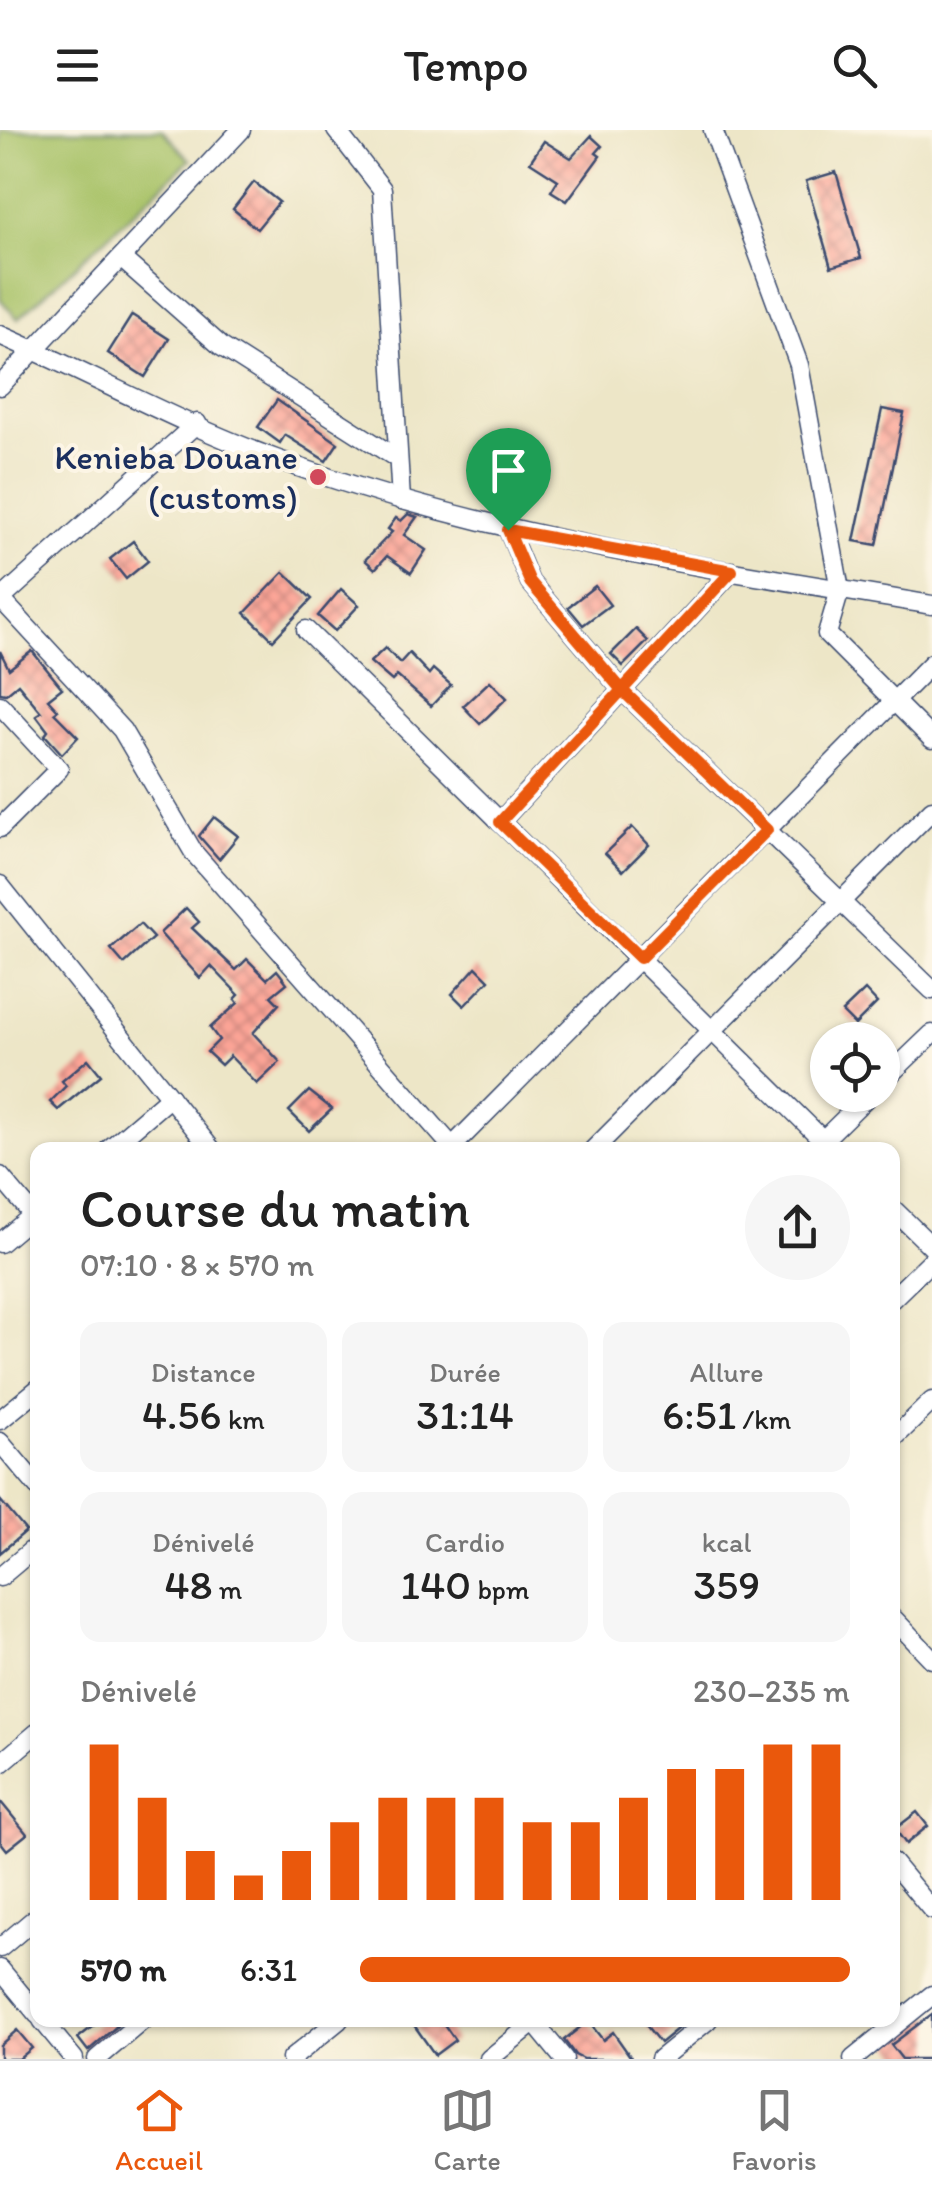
<!DOCTYPE html>
<html lang="fr">
<meta charset="utf-8">
<style>
body{margin:0;font-family:Itim,sans-serif;background:#f6f6f6;color:#222;height:100vh;display:flex;flex-direction:column;font-size:38px;white-space:nowrap}
*{box-sizing:border-box;margin:0}
p{font-size:32px;color:#767676}
.icon{flex:none;width:55px;height:55px;fill:none;stroke:currentColor;stroke-width:2;stroke-linecap:round;stroke-linejoin:round}
.map{position:relative;flex:1;overflow:hidden}
.drawer{position:absolute;left:30px;top:1012px;width:870px;height:885px;display:flex;flex-direction:column;background:#fff;border-radius:20px;box-shadow:0 2px 8px #0004}
.drawer>*{flex:none}
.tools{position:absolute;left:810px;top:892px;display:grid;gap:20px}
.tools a{display:grid;place-items:center;width:90px;height:90px;border-radius:50%;background:#fff;box-shadow:0 2px 8px #0004;font-size:50px}
.pin{position:absolute;display:grid;place-items:center;width:85px;height:85px;color:#fff;margin:-102px -42px;border-radius:50% 50% 50% 0;rotate:-45deg;box-shadow:0 0 10px #0007}
.pin .icon{rotate:45deg}
.round{display:grid;place-items:center;flex:none;width:105px;height:105px;border-radius:52px;background:#f6f6f6}
.head{display:flex;align-items:center;justify-content:space-between;height:170px;padding:0 50px}
h1{font-size:55px;font-weight:600;line-height:75px}
.stats{display:grid;grid-template-columns:repeat(3,1fr);gap:15px;height:170px;padding:10px 50px}
.stats div{display:grid;align-content:center;border-radius:20px;background:#f6f6f6;text-align:center}
.stats b{font-size:42px;font-weight:600}
.stats small{font-size:28px;font-weight:400}
.stats p{font-size:28px}
.chart{height:280px;padding:20px 50px}
.chart p{display:flex;justify-content:space-between}
.chart svg{width:100%;height:180px;margin-top:10px;stroke:#ea580c;stroke-width:6}
ul{padding:0 50px;list-style:none;font-size:32px}
li{display:grid;grid-template-columns:160px 120px 1fr;align-items:center;height:75px}
li i{height:25px;border-radius:12px;background:#ea580c}
header{display:flex;justify-content:space-between;align-items:center;height:130px;padding:0 50px;background:#fff;font-size:45px;font-weight:600}
.menu{display:flex;justify-content:space-around;align-items:center;height:140px;border-top:2px solid #e0e0e0;background:#fff;font-size:28px;color:#767676}
.menu a{display:grid;justify-items:center;gap:5px}
.menu .on{color:#ea580c}
.map>svg:first-child{display:block}
.garden{fill:#a8c268;stroke:#627863;stroke-width:2.5}
.building{fill:url(#building-cross-hatch)}
.lines{fill:none;stroke-linecap:round;stroke-linejoin:round}
.minor-casing{stroke:#3a4a6e;stroke-width:21}
.minor{stroke:#fff;stroke-width:18}
.route-casing{stroke:#fff;stroke-width:20}
.route{stroke:#ea580c;stroke-width:12}
.poi-dot{fill:#d1495b;stroke:#fcf5e5;stroke-width:4}
.labels{text-anchor:middle;dominant-baseline:central;stroke-width:8;stroke-linejoin:round;paint-order:stroke}
.poi-label{font-size:35px;fill:#1b2f5e;stroke:#fcf5e5;text-anchor:end}
</style>
<header><svg class="icon" aria-label="menu" viewBox="0 0 24 24"><path d="M4 6h16M4 12h16M4 18h16"/></svg>Tempo<svg class="icon" aria-label="search" viewBox="0 0 24 24"><circle cx="10" cy="10" r="6"/><path d="M15 15l6 6"/></svg></header>
<div class="map">
<svg width="932" height="1929" viewBox="0 0 932 1929">
<defs>
<pattern id="building-cross-hatch" width="8" height="8" patternUnits="userSpaceOnUse" patternTransform="scale(2.5)"><rect width="8" height="8" fill="#fca496"/><path d="M0 0l8 8M0 8l8-8" fill="none" stroke="#cb867e"/></pattern>
</defs>
<rect width="100%" height="100%" fill="#fcf5e5"/>
<filter id="ink" filterUnits="userSpaceOnUse"><feTurbulence type="fractalNoise" baseFrequency=".01" numOctaves="2"/><feDisplacementMap in="SourceGraphic" scale="20" xChannelSelector="R" yChannelSelector="G"/><feConvolveMatrix kernelMatrix="1 2 1 2 8 2 1 2 1" color-interpolation-filters="sRGB"/></filter>
<filter id="wash" filterUnits="userSpaceOnUse"><feTurbulence type="fractalNoise" baseFrequency=".0048" numOctaves="4" result="noise"/><feDisplacementMap in="SourceGraphic" scale="40" xChannelSelector="R" yChannelSelector="G"/><feGaussianBlur stdDeviation="2.25" result="paint"/><feColorMatrix in="noise" values="0 0 0 0 0 0 0 0 0 0 0 0 0 0 0 0 0 1.4 0 .05"/><feComposite in="paint" operator="in"/></filter>
<g filter="url(#wash)">
<rect width="100%" height="100%" fill="#ede6c7"/>
<!-- garden -->
<path class="garden" d="M0 0H162L190 30 18 189 0 169Z"/>
<g id="blocks">
<!-- building -->
<g class="building">
<path d="M591 6 602 16 596 23 600 26 567 71 551 61 558 50 530 32 544 11 571 28Z"/>
<path d="M836 42 861 128 831 137 806 51Z"/>
<path d="M254 52 279 72 257 99 233 79Z"/>
<path d="M132 185 169 209 145 247 108 223Z"/>
<path d="M277 270 338 313 326 331 285 305 280 313 258 297Z"/>
<path d="M882 279 904 283 877 415 854 411Z"/>
<path d="M408 384 417 387 404 405 426 420 411 443 387 426 375 439 365 430 392 402 388 399 396 388 401 391Z"/>
<path d="M133 411 148 431 126 449 110 429Z"/>
<path d="M284 442 312 469 273 510 245 483Z"/>
<path d="M595 456 610 475 583 495 568 477Z"/>
<path d="M341 459 359 475 335 501 318 486Z"/>
<path d="M636 499 648 511 623 536 611 524Z"/>
<path d="M385 518 400 533 409 523 429 544 433 539 451 555 431 576 397 546 392 551 370 532Z"/>
<path d="M0 521 9 539 32 521 62 558 48 569 58 580 54 583 78 607 62 624 45 605 48 601 36 585 41 582 18 554 6 564 0 563Z"/>
<path d="M490 551 507 568 480 594 463 576Z"/>
<path d="M214 687 238 706 219 729 199 706Z"/>
<path d="M632 697 649 715 623 741 605 723Z"/>
<path d="M186 778 199 792 192 798 236 840 247 829 267 849 277 840 287 853 271 866 279 874 253 903 280 932 257 954 230 926 221 935 207 922 219 910 210 898 238 873 235 869 239 865 211 836 200 848 160 803Z"/>
<path d="M140 794 153 808 124 834 111 819Z"/>
<path d="M476 837 489 850 464 876 452 864Z"/>
<path d="M865 860 877 873 855 895 842 882Z"/>
<path d="M88 929 101 945 58 980 50 972 66 956 62 951Z"/>
<path d="M309 961 332 979 309 1001 289 981Z"/>
<path d="M0 1370 26 1401 0 1423Z"/>
<path d="M0 1671 27 1704 7 1720 0 1711Z"/>
<path d="M917 1682 928 1696 906 1714 895 1699Z"/>
<path d="M932 1884V1929H902L891 1915Z"/>
<path d="M101 1890H112L117 1896 88 1921 78 1908Z"/>
<path d="M422 1890H441L455 1910 435 1925 414 1895Z"/>
<path d="M642 1890H688L660 1913Z"/>
<path d="M588 1891 603 1910 613 1902 632 1929H583L575 1925 564 1910Z"/>
<path d="M17 1900 32 1918 19 1929H0V1915Z"/>
</g>
</g>
</g>
<g filter="url(#ink)">
<use href="#blocks" fill-opacity="0" stroke="#3a4a6e" stroke-width="2.5"/>
<g class="lines">
<!-- minor casing -->
<g class="minor-casing">
<g id="minor">
<path d="M336 0 382 59 401 370"/>
<path d="M713 0 799 235 840 460 827 504 932 609"/>
<path d="M121 128 222 217 398 329"/>
<path d="M0 205C92 245 182 295 276 329 487 407 711 438 932 475"/>
<path d="M0 256 241 0"/>
<path d="M508 399 530 452 622 560 932 860"/>
<path d="M1 469 122 600 194 723 455 1020"/>
<path d="M0 470 197 293"/>
<path d="M306 500 833 1020"/>
<path d="M0 575 59 639 0 698"/>
<path d="M500 692 732 441"/>
<path d="M0 755 212 1020"/>
<path d="M882 952 932 904"/>
<path d="M452 1017 932 533"/>
<path d="M108 1020 170 967"/>
<path d="M593 1020 932 680"/>
<path d="M813 1020 869 965"/>
<path d="M0 1046 33 1085"/>
<path d="M892 1078 932 1117"/>
<path d="M0 1113 38 1081"/>
<path d="M892 1169 932 1130"/>
<path d="M0 1290 38 1259"/>
<path d="M892 1310 932 1271"/>
<path d="M0 1312 38 1357"/>
<path d="M0 1447 38 1415"/>
<path d="M892 1487 932 1529"/>
<path d="M0 1634 38 1602"/>
<path d="M892 1732 932 1780"/>
<path d="M0 1818 38 1786"/>
<path d="M0 1839 38 1885"/>
<path d="M42 1890 74 1929"/>
<path d="M532 1890 564 1929"/>
<path d="M97 1929 143 1890"/>
<path d="M291 1929 339 1890"/>
<path d="M489 1929 537 1890"/>
<path d="M660 1929 708 1890"/>
<path d="M853 1929 932 1865"/>
</g>
</g>
<!-- minor -->
<use href="#minor" class="minor"/>
</g>
</g>
<g class="lines" filter="url(#ink)">
<!-- route casing -->
<g class="route-casing">
<path id="route" d="M508 400 530 452 622 560 500 692 640 828 767 700 622 560 732 441 508 400"/>
</g>
<!-- route -->
<use href="#route" class="route"/>
</g>
<!-- markers -->
<circle class="poi-dot" cx="318" cy="347" r="10"/>
<g class="labels">
<!-- poi labels -->
<g class="poi-label">
<text x="298" y="327">Kenieba Douane<tspan x="298" dy="40">(customs)</tspan></text>
</g>
</g>
</svg>
<div class="tools">
<a><svg class="icon" aria-label="locate" viewBox="0 0 24 24"><circle cx="12" cy="12" r="6"/><path d="M12 2v4M12 18v4M2 12h4M18 12h4"/></svg></a>
</div>
<div class="pin" style="left:508px;top:400px;background:#1e9e55"><svg class="icon" aria-label="arrive" viewBox="0 0 24 24"><path d="M6 21V4h12l-3 4 3 4H6"/></svg></div>
<section class="drawer">
<div class="head"><div><h1>Course du matin</h1><p>07:10 · 8 × 570 m</p></div><a class="round"><svg class="icon" aria-label="share" viewBox="0 0 24 24"><path d="M12 15V3M7 8l5-5 5 5M5 13v7h14v-7"/></svg></a></div>
<div class="stats">
<div><p>Distance</p><b>4.56<small> km</small></b></div>
<div><p>Durée</p><b>31:14</b></div>
<div><p>Allure</p><b>6:51<small> /km</small></b></div>
</div>
<div class="stats">
<div><p>Dénivelé</p><b>48<small> m</small></b></div>
<div><p>Cardio</p><b>140<small> bpm</small></b></div>
<div><p>kcal</p><b>359</b></div>
</div>
<div class="chart"><p><span>Dénivelé</span>230–235 m</p>
<svg viewBox="0 0 160 44" preserveAspectRatio="none"><path d="M5 44V6M15 44V19M25 44V32M35 44V38M45 44V32M55 44V25M65 44V19M75 44V19M85 44V19M95 44V25M105 44V25M115 44V19M125 44V12M135 44V12M145 44V6M155 44V6"/></svg>
</div>
<ul>
<li><b>570 m</b>6:31<i style="width:100%"></i></li>
</ul>
</section>
</div>
<nav class="menu">
<a class="on"><svg class="icon" aria-label="home" viewBox="0 0 24 24"><path d="M3 11l9-7 9 7M6 9v11h12V9"/></svg>Accueil</a>
<a><svg class="icon" aria-label="map" viewBox="0 0 24 24"><path d="M3 6l6-2 6 2 6-2v14l-6 2-6-2-6 2zM9 4v14M15 6v14"/></svg>Carte</a>
<a><svg class="icon" aria-label="saved" viewBox="0 0 24 24"><path d="M7 4h10v16l-5-4-5 4z"/></svg>Favoris</a>
</nav>
